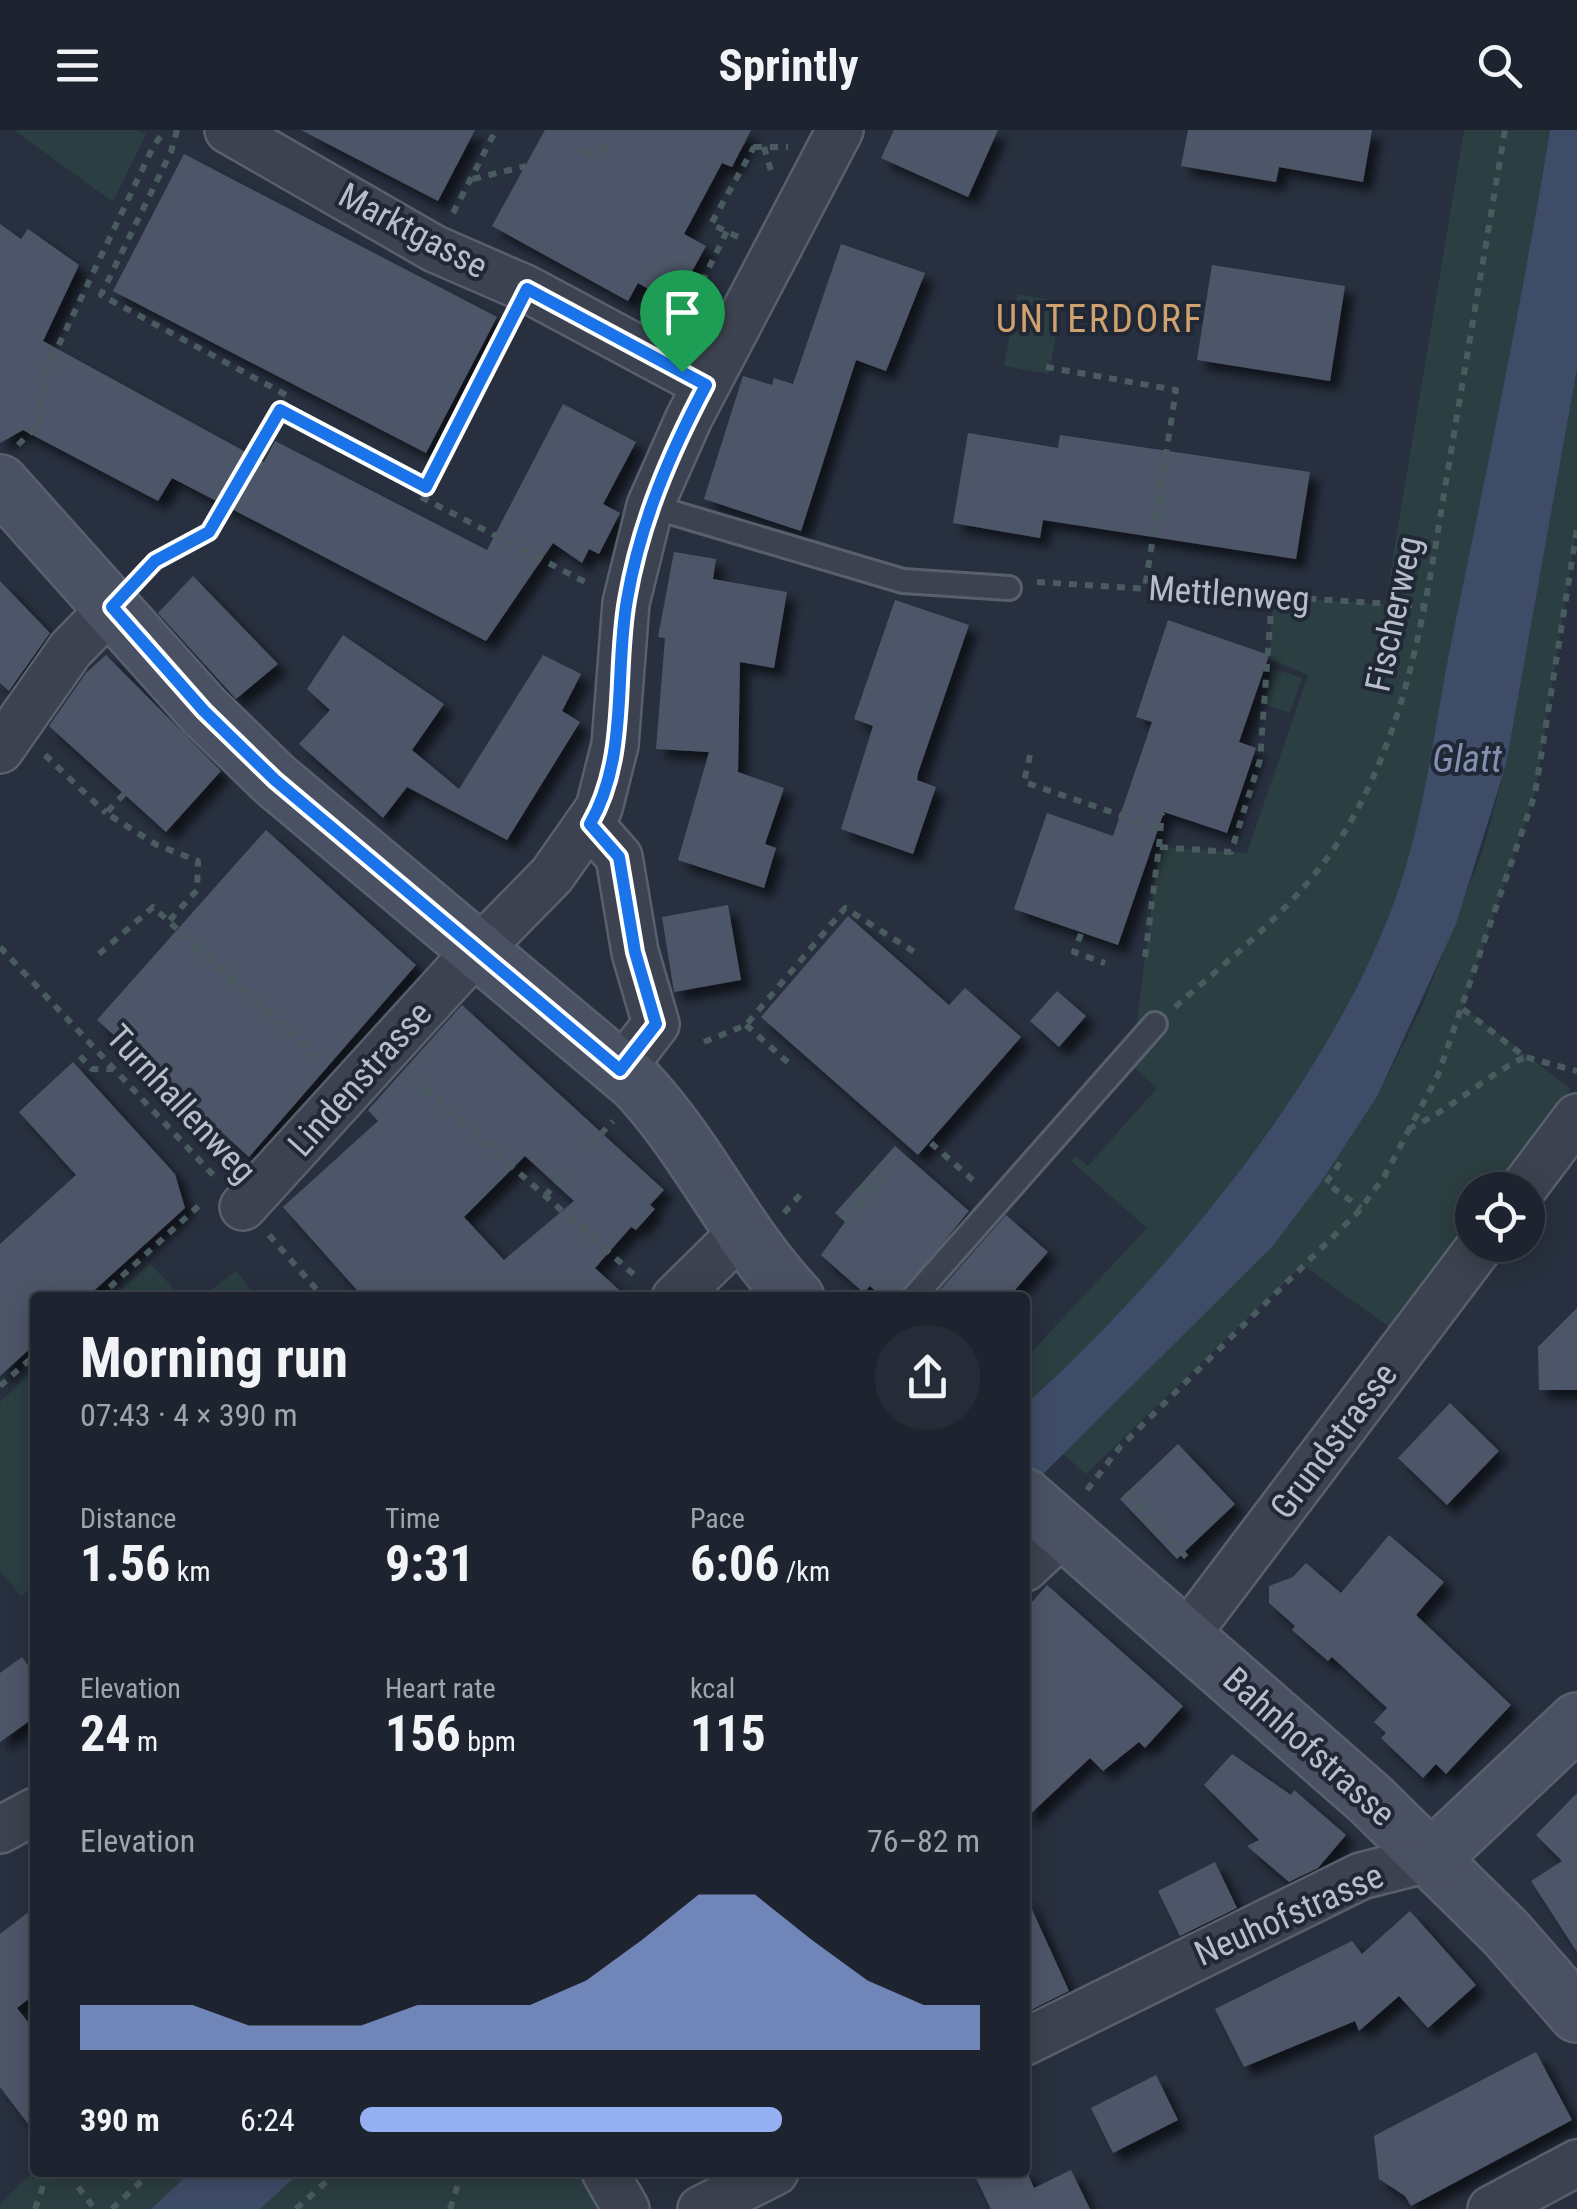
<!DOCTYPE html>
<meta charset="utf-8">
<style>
body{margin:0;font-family:"Roboto Condensed",sans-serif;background:#262c37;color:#f1f3f6;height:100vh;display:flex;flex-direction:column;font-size:38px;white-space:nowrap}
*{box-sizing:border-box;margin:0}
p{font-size:32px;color:#a1a4aa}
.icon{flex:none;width:55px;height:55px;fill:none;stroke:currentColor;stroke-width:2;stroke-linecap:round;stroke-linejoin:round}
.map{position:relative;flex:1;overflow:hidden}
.details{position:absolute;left:30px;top:1162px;width:1000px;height:885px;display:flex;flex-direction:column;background:#1e242f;border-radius:10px;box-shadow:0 5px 25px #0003,0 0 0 2px #3c414b}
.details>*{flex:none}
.fabs{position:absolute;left:1455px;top:1042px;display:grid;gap:20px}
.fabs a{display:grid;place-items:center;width:90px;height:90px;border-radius:50%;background:#1e242f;box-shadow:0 5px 25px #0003,0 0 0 2px #3c414b;font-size:50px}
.pin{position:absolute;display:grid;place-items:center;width:85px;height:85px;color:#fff;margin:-102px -42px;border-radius:50% 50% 50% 0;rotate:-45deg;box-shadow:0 0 10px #0007}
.pin .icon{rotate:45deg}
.round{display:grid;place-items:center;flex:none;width:105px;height:105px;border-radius:52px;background:#262c37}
.overview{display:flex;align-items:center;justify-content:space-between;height:170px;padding:0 50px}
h1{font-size:55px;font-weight:700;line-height:75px}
.figures{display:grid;grid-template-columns:repeat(3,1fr);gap:15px;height:170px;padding:10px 50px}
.figures div{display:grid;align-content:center}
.figures b{font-size:50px;font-weight:700}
.figures small{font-size:28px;font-weight:400}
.figures p{font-size:28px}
.chart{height:280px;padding:20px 50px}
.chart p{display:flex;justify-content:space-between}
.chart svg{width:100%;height:180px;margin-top:10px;fill:#95b0f2;opacity:.7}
ul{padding:0 50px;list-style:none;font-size:32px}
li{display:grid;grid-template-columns:160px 120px 1fr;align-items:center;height:75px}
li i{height:25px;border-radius:12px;background:#95b0f2}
header{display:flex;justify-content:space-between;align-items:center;height:130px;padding:0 50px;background:#1e242f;font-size:45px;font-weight:700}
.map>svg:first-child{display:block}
.green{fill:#2b3e41}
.water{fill:#3f4c67}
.building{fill:#4e5668;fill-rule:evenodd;filter:url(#shadow)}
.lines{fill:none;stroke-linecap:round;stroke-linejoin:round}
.lane-casing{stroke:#59606d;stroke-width:28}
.street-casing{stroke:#59606d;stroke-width:50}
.secondary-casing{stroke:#59606d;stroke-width:60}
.path{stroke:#4a5b5f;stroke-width:6;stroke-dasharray:8 8;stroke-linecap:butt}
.lane{stroke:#3c424f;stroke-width:22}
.street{stroke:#3c424f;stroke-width:45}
.secondary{stroke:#4a5162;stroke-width:55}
.path-bridge{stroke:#4a5b5f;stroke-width:6;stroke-dasharray:8 8;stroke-linecap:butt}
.route-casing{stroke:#fff;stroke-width:20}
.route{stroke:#1a73e8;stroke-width:12}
.labels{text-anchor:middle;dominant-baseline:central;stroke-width:8;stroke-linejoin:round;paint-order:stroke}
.street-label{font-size:35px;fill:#b8bdca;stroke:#202735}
.neighbourhood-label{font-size:38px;letter-spacing:2.5px;fill:#cfa16e;stroke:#202735}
.water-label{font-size:38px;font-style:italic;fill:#8291af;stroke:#202735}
</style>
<header><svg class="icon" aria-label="menu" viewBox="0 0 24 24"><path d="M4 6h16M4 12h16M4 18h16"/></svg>Sprintly<svg class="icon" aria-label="search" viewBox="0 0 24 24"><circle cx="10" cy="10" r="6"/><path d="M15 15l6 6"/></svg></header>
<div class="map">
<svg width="1577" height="2079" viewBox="0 0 1577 2079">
<defs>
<filter id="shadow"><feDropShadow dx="9" dy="9" stdDeviation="5" flood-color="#0009"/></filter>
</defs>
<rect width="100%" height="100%" fill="#28303f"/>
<!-- green -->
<g class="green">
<path d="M14 0H138L146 4 113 72Z"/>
<path d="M1464 0H1550C1522 172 1486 343 1451 513 1434 598 1424 691 1394 772 1327 953 1167 1146 1025 1275V1229L1147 1098 1071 1031 1076 1026 1088 1036 1157 958 1123 927 1134 915 1159 717 1247 723 1308 545 1270 529 1272 467 1385 474Z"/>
<path d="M1017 164 1062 172 1049 244 1004 236Z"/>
<path d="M1577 239V399L1535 664 1463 877 1571 959 1495 1060H1472V1091L1392 1199 1303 1135 1086 1344 1063 1324 1272 1117 1378 965 1422 877 1482 723 1506 635Z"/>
<path d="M1270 537 1302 548 1290 583 1266 575Z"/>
<path d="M150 1134 182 1167H113Z"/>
<path d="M236 1141 257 1167H201Z"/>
<path d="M35 1239V1456L21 1466 0 1441V1272Z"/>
<path d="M35 2040 605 2042 626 2079H0V2074Z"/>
</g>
<!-- water -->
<g class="water">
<path d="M1550 0H1577V239L1506 635 1456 794 1378 965 1319 1055 1272 1117 1025 1362V1275C1167 1146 1328 953 1394 772 1424 691 1434 598 1451 513 1486 343 1522 172 1550 0Z"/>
<path d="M190 2043V2042L299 2043 260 2079H151Z"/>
</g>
<!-- building -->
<g class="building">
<path d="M301 0H475L438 71Z"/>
<path d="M545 0H751L732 37 722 33 684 104 706 116 674 174 638 153 628 171 492 96Z"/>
<path d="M894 0H998L968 67 881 28Z"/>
<path d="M1188 0H1372L1363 52 1279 37 1276 52 1181 36Z"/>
<path d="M184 24 497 187 426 323 113 161Z"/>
<path d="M0 94 21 109 28 99 79 135 43 211 264 332 275 311 487 420 563 274 636 312 603 374 620 383 599 424 589 419 582 433 553 413 486 511 172 348 158 371 23 300 0 313Z"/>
<path d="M841 114 925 143 886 241 856 230 801 401 704 369 743 246 772 255 774 248 793 254Z"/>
<path d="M1212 135 1345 156 1330 251 1197 230Z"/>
<path d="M968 303 1058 318 1060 305 1310 342 1296 429 1043 390 1040 408 953 393Z"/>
<path d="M674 422 716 429 713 449 787 462 774 538 740 532 738 642 784 658 765 714 776 718 764 758 678 730 709 622 656 619 665 508 658 507Z"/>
<path d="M193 446 278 534 236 569 158 483Z"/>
<path d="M0 451 50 503 9 561 0 553Z"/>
<path d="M895 470 969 495 918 643 917 650 936 657 913 724 841 699 873 596 854 589Z"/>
<path d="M1168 490 1269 525 1239 612 1256 618 1227 703 1164 682 1118 815 1014 779 1047 683 1113 706 1152 592 1136 587Z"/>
<path d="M343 505 444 574 412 620 459 659 543 525 581 544 562 581 580 592 507 710 407 657 383 688 299 614 330 580 307 559Z"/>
<path d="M106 525 221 641 166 702 49 596 86 543Z"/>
<path d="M266 700 416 835 249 1027 97 890Z"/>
<path d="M728 775 741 850 674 862 662 787Z"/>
<path d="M848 786 949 875 965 858 1021 907 918 1025 761 887Z"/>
<path d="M1057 861 1086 886 1059 917 1030 891Z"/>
<path d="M462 875 664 1060 650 1075 655 1079 636 1100 631 1097 595 1138 628 1168H364L283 1077 378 991 368 980ZM525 1026 574 1071 504 1130 464 1087Z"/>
<path d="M73 932 175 1044 185 1078 86 1168H35V1214L0 1246V1114L76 1045 19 982Z"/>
<path d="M895 1016 969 1081 898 1168H883L870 1156 864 1163 821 1125 845 1092 835 1083Z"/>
<path d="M1006 1085 1048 1122 1008 1168H933Z"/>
<path d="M1577 1178V1260H1539L1538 1217Z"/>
<path d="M1450 1273 1499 1321 1447 1375 1398 1328Z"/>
<path d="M1178 1314 1235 1374 1177 1429 1120 1369Z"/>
<path d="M1389 1405 1444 1452 1416 1485 1511 1575 1446 1644 1436 1634 1423 1648 1381 1608 1386 1603 1374 1592 1387 1578 1332 1527 1328 1531 1292 1500 1295 1496 1269 1473V1456L1293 1447 1306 1433 1341 1463Z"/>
<path d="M1047 1455 1183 1576 1145 1618 1139 1612 1103 1641 1090 1628 1025 1689V1480Z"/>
<path d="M22 1527 35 1545V1587L0 1612V1543Z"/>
<path d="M1232 1624 1291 1665 1294 1660 1346 1705 1318 1738 1289 1752 1247 1716 1259 1710 1204 1655Z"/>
<path d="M1577 1663V1822L1531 1751 1562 1731 1536 1705Z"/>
<path d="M1215 1732 1237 1778 1180 1806 1158 1761Z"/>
<path d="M1025 1764 1069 1861 1025 1883Z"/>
<path d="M35 1777V1864L17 1878 35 1901V2003L0 1957V1804Z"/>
<path d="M1410 1781 1476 1855 1428 1898 1399 1866 1359 1901 1355 1891 1244 1937 1215 1879 1352 1811 1362 1824Z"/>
<path d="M1536 1922 1572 1990 1411 2076 1405 2066 1379 2049 1374 2006Z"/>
<path d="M1156 1945 1178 1990 1113 2023 1091 1978Z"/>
<path d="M1071 2040 1090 2079H991L973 2042H1027L1034 2058Z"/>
</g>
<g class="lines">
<!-- lane casing -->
<g class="lane-casing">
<g id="lane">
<path d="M650 376 903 451 1009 458"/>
<path d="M913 1168 1155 894"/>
</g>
</g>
<!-- street casing -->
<g class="street-casing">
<g id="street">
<path d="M228 0 435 119 527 159 706 255"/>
<path d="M0 620 70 520 112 477"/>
<path d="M590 694 619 727 635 822 656 894 620 941"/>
<path d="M1522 1060 1577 987"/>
<path d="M243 1077 454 845 552 745 599 678 615 615 626 473 650 376 689 288 840 0"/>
<path d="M675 1168 742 1102"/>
<path d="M1025 1438 1044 1420 1059 1396"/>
<path d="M1185 1507 1481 1115"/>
<path d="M0 1700 35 1681"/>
<path d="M1025 1912 1361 1746 1432 1728"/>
<path d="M605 2042 626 2079"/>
<path d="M701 2079 775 2042"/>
<path d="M1491 2079 1577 2033"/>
</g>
</g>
<!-- secondary casing -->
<g class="secondary-casing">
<g id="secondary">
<path d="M0 353 204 581 275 650 636 953C698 1019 734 1102 796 1168"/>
<path d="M1025 1367 1370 1669 1506 1803 1577 1884"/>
<path d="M1432 1728 1577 1591"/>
</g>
</g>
<!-- path -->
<g class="path">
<path d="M177 0 171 22 101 165 288 266 281 280 425 357"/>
<path d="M754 17H788"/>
<path d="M764 17 772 44"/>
<path d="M585 23 607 18"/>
<path d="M473 49 526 36"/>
<path d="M453 83 496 0"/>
<path d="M738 107 711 94 754 17 745 12"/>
<path d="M681 195 727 101"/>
<path d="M508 196 421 367 591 455"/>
<path d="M1046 237 1176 260 1145 458"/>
<path d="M18 315 38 295 44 246 153 17 165 0"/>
<path d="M141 446 155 431 209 401 281 280"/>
<path d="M1037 452 1425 476"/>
<path d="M45 625 106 683"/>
<path d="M1030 625 1024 652 1161 699"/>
<path d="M124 664 106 683 157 715 198 731 197 760 169 791"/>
<path d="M1159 717 1162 683"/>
<path d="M1081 804 1074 822 1105 833"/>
<path d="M0 817 216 1048"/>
<path d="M99 824 153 777 321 930"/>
<path d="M1145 827 1159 717 1231 722 1260 630 1272 467"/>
<path d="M1175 877C1232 827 1292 780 1335 717 1412 600 1427 463 1450 328 1468 219 1487 109 1505 0"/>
<path d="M1463 879 1525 927 1577 941"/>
<path d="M746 895 792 936"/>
<path d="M704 912 746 895 845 778 916 823"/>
<path d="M80 926 92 939H113"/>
<path d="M412 948 639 1149"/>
<path d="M1408 999C1451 980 1482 948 1525 927"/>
<path d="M931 1013 975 1052"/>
<path d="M590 1016 613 991"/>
<path d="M1340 1033 1326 1053 1361 1078"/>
<path d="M861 1059 878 1041"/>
<path d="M545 1066 567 1042"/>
<path d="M860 1075 887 1041"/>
<path d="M784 1083 800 1065"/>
<path d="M843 1090 858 1074"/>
<path d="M269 1105 324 1168"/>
<path d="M98 1168 204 1071"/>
<path d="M0 1256 35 1225"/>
<path d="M1087 1360 1120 1317 1358 1082 1384 1047 1438 945 1535 664 1577 399"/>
<path d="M1126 1363 1190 1431"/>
<path d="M78 2057 95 2079"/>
<path d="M35 2079 48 2042"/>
<path d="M112 2079 151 2042"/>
<path d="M296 2079 337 2042"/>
<path d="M450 2079 462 2042"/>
</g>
<!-- lane -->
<use href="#lane" class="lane"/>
<!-- street -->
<use href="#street" class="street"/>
<!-- secondary -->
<use href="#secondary" class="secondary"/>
<!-- path-bridge -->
<path class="path-bridge" d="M861 1059 858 1064 865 1070"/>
</g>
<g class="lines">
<!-- route casing -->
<g class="route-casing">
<path id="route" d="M527 159 706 255C670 323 640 393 627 470 614 544 629 626 590 694L619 727 635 822 656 894 620 940 275 650 204 581 112 477 155 431 209 402 280 280 426 357Z"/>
</g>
<!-- route -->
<use href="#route" class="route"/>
</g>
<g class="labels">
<!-- street labels -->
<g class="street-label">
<text transform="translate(413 101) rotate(28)">Marktgasse</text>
<text transform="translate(1229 464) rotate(4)">Mettlenweg</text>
<text transform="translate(1394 484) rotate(-78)">Fischerweg</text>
<text transform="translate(360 949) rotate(-48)">Lindenstrasse</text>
<text transform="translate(181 974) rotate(47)">Turnhallenweg</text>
<text transform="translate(1334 1311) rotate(-53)">Grundstrasse</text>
<text transform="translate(1309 1617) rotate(42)">Bahnhofstrasse</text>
<text transform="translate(1289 1785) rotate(-24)">Neuhofstrasse</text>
</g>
<!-- neighbourhood labels -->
<g class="neighbourhood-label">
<text x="1100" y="189">UNTERDORF</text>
</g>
<!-- water labels -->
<g class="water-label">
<text x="1467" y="629">Glatt</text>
</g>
</g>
</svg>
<div class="fabs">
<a><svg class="icon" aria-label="locate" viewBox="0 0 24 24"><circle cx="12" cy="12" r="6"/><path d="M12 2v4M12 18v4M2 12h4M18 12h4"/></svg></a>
</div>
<div class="pin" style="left:682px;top:242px;background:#1e9e55"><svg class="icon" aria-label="arrive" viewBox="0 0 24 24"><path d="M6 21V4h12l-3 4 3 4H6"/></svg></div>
<section class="details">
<div class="overview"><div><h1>Morning run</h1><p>07:43 · 4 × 390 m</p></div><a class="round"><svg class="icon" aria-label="share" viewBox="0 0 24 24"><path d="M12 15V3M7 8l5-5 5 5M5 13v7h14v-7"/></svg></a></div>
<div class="figures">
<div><p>Distance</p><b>1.56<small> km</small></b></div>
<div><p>Time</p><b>9:31</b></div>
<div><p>Pace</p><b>6:06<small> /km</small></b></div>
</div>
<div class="figures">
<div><p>Elevation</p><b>24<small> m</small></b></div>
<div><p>Heart rate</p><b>156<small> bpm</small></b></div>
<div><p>kcal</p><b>115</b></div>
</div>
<div class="chart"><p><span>Elevation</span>76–82 m</p>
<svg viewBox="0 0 160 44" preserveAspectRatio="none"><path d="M0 44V33L10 33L20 33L30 38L40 38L50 38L60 33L70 33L80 33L90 27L100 17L110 6L120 6L130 17L140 27L150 33L160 33V44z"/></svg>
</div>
<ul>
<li><b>390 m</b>6:24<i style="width:68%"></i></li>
</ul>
</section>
</div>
